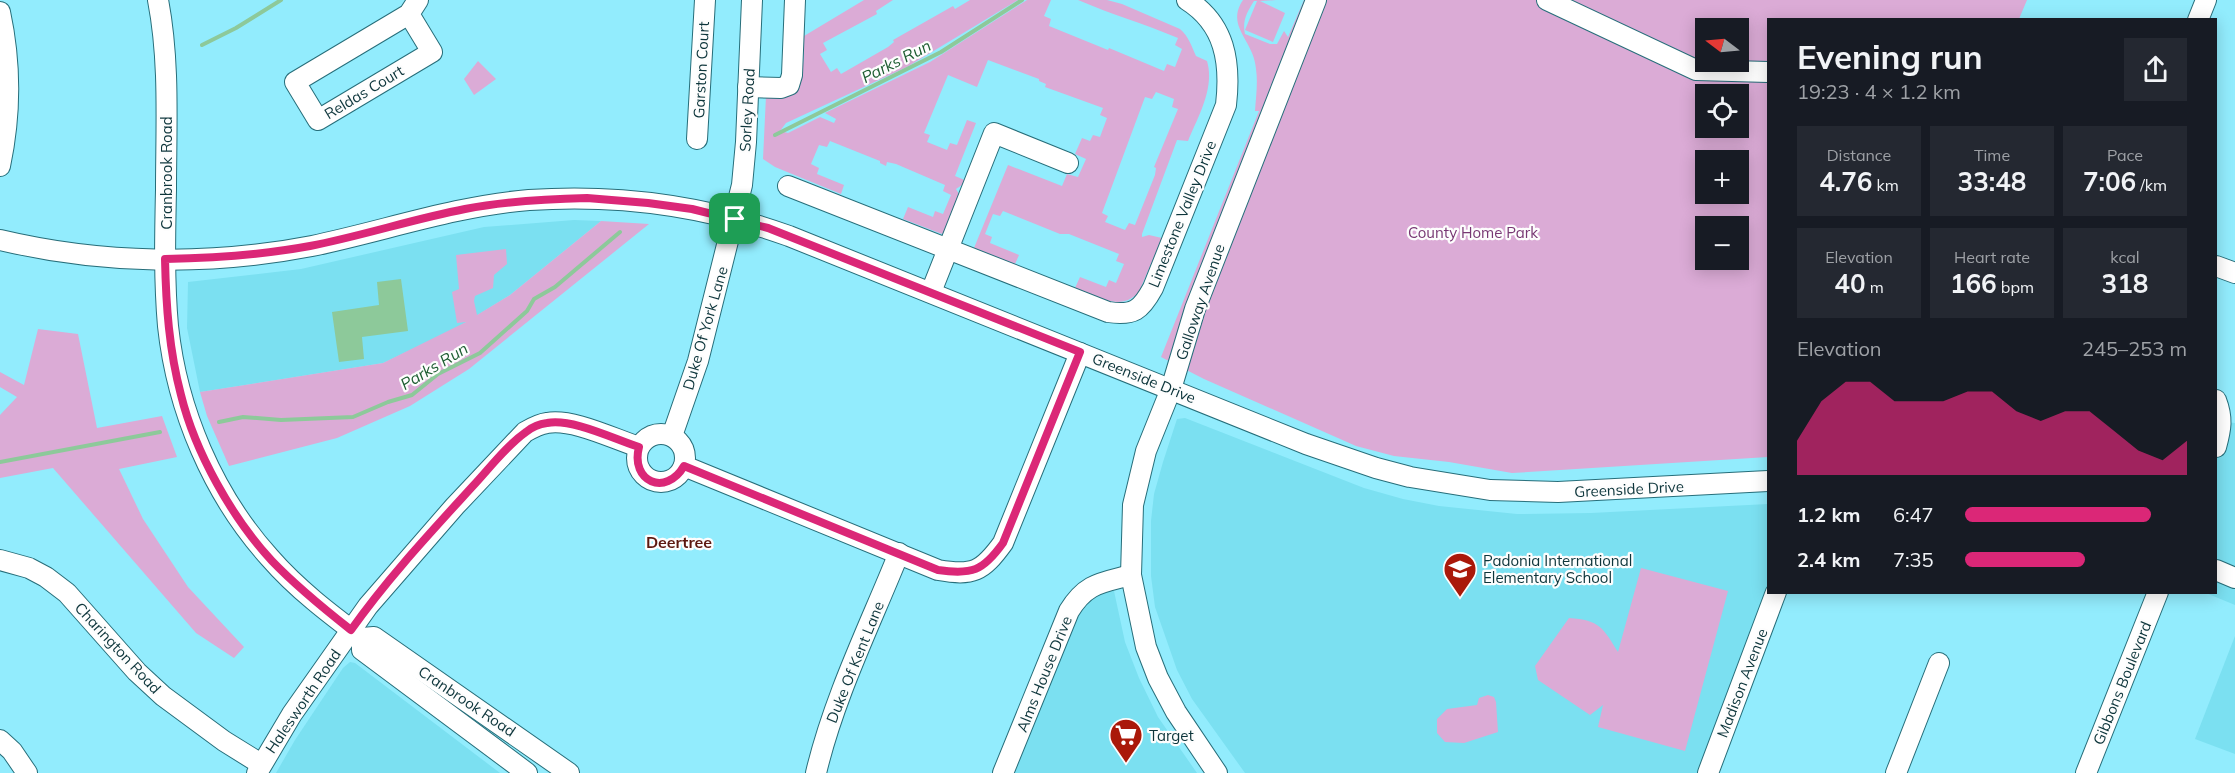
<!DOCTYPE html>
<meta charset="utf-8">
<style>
body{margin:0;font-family:Mulish,sans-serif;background:#242831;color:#f1f3f6;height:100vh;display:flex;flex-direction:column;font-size:22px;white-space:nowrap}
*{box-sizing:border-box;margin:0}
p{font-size:20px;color:#9ea1a6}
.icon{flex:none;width:33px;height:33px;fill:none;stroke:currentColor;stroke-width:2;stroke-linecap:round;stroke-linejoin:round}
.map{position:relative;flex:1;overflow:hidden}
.details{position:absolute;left:1767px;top:18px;width:450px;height:576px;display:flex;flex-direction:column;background:#171b24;border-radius:0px;box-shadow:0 3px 15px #0003}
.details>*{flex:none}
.needle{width:39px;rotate:286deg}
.tools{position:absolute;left:1695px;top:18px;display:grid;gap:12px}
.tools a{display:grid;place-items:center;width:54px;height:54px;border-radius:0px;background:#171b24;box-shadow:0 3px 15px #0003;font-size:30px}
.pin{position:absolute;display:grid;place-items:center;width:51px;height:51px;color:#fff;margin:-26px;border-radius:12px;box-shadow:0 3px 9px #0006}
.round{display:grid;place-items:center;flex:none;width:63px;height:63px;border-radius:0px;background:#242831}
.headline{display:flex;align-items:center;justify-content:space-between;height:102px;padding:0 30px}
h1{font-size:33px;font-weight:700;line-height:45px}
.metrics{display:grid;grid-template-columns:repeat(3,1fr);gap:9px;height:102px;padding:6px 30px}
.metrics div{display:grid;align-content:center;border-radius:0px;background:#242831;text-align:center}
.metrics b{font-size:26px;font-weight:700}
.metrics small{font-size:16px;font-weight:400}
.metrics p{font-size:16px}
.chart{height:168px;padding:12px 30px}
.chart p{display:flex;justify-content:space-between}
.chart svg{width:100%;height:108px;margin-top:6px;fill:#db2777;opacity:.7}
ul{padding:0 30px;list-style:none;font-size:20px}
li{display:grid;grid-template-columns:96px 72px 1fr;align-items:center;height:45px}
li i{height:15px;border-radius:8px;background:#db2777}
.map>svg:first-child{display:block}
.built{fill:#7be0f1}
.green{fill:#dbabd6;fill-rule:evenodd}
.water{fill:#8dc99a}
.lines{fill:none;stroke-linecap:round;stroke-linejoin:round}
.stream{stroke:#8dc99a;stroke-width:4}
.minor-casing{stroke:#276e7a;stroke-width:22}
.minor{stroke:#fff;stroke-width:20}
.route-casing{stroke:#fff;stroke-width:12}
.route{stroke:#db2777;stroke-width:8}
.labels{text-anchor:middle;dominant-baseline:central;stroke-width:4.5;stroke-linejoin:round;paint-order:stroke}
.street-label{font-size:15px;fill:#0d353b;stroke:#fdfdfd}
.park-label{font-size:15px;fill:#783773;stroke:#fdfdfd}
.poi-label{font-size:15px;fill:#0d353b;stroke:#fdfdfd;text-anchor:start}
.water-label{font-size:16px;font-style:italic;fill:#1d5d31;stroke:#fdfdfd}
.neighbourhood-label{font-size:16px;font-weight:bold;fill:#5b1810;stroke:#fdfdfd}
</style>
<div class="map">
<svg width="2235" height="773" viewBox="0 0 2235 773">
<rect width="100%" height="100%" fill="#92ecfd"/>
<!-- built -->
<g class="built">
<path d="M574 220 601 221 510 295 453 330 383 363 200 392 187 328 188 282 301 269 484 227Z"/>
<path d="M1185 418 1364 488 1403 499 1439 506 1517 514 1591 513 1768 504V589L1700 773H1245L1192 699 1177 670 1155 607 1151 576V521L1154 494 1163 462 1177 419Z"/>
<path d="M2216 421 2235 423V605L2206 593 2216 592Z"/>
<path d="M1109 589 1114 591 1125 642 1139 678 1158 717 1197 773H1011L1078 615 1092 597Z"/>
<path d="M2235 636V754L2195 739Z"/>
<path d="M350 662 355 663 500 773H276L295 740 343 668Z"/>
</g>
<!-- green -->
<g class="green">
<path d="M864 0H893L876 11 877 14 823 43 827 50 820 54 831 72 837 68 841 74 888 47 894 42 893 40 953 6 955 9 970 0H1018L907 67 786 123 780 131 788 133 820 117 834 123 836 119 825 113 930 62 1027 0H1051L1044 16 1051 19 1049 26 1108 50 1109 48 1164 71 1167 64 1175 67 1182 49 1175 45 1178 38C1142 23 1113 15 1078 0H1107L1122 4 1180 29C1189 37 1191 45 1196 56L1207 61C1215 88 1198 117 1188 141L1177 140 1142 234V237L1149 235 1162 238 1139 292C1121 312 1096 297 1075 288L1080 277 1106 287 1109 280 1116 283 1124 264 1116 261 1119 254 1069 234H1060L1003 211 1000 216 993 214 985 234 992 237 990 243 1019 255 1015 264 974 248 1008 165 1062 186 1067 174 1078 177 1086 159 1075 154 1082 138 1090 141 1093 135 1100 137 1107 118 1100 115 1103 108 1045 87 1046 84 1039 81V79L988 60 977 87 948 75 924 133 930 135 927 142 947 150 950 143 957 145 967 120 976 123 955 176 967 181 965 189 962 185 956 189 959 194H961L947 229 942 234 903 219 908 207 933 217 935 211 943 214 951 195 943 191 945 185 896 164 887 162 886 166 880 163V161L830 141 827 147 819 145 811 164 819 168 817 174 844 185 841 194 775 167 763 159 766 96C773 96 783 98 790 95 805 90 804 50 804 36ZM1156 92 1174 99 1172 107 1178 109 1154 167 1156 168 1155 175 1135 225 1129 223 1125 230 1105 222 1108 216 1102 213 1145 97 1152 99Z"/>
<path d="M1243 0H1276L1260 1 1285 13 1273 42 1245 30 1257 1H1254C1247 12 1242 21 1245 34L1270 44H1277L1284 31 1288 37 1304 0H2027L2019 19 1768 20V457L1512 473 1449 462 1394 456 1356 446 1204 379 1161 357 1259 111H1255C1256 97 1258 82 1256 69 1254 40 1225 27 1243 0ZM1706 28H1738V62H1706ZM1706 94H1738V128H1706ZM1706 160H1738V194H1706ZM1706 226H1738V260H1706Z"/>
<path d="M478 61 496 79 474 95 464 79Z"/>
<path d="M601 221 649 224 469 369 410 406 337 438 229 466 207 416 200 392 383 363 466 322 457 323 452 292 459 289 456 255 506 249 507 264 494 275 493 288 475 296 474 301 477 315 510 295Z"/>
<path d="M38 329 78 334 97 428 162 416 177 457 119 469 143 519 188 587 244 647 234 658 196 633 53 468 0 478V415L17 397 0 387V372L24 385Z"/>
<path d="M1641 568 1728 591 1685 751 1598 727 1603 705 1590 715 1538 680 1535 666 1569 618C1600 620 1603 628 1618 652Z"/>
<path d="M1488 695 1494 697 1496 702 1498 732 1464 743 1445 742 1437 733V719L1447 709 1477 705 1479 698Z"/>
</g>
<!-- water -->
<path class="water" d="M401 279 408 331 362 337 364 359 339 362 332 312 379 305 377 282Z"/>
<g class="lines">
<!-- stream -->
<g class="stream">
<path d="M202 45 236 28 281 0"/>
<path d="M775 135 941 52 1022 0"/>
<path d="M219 422 243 417 281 420 353 417 388 402 412 395 438 374 480 353 527 311 534 299 555 287 620 232"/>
<path d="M0 462 160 432"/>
</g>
<!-- minor casing -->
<g class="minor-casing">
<g id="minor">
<path d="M158 0C170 62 166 127 166 190 165 235 164 281 168 326 177 410 213 495 270 558 297 589 330 614 362 638L374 637 569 773"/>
<path d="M1547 0 1696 70 1768 72"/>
<path d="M0 12C11 63 11 114 0 166"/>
<path d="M409 14 432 52 318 120 295 82 409 14 418 0"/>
<path d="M2198 20 2206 0"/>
<path d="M748 87 781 88 789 85 792 75 795 0"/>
<path d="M697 139 705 0"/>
<path d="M788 186 1108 312C1134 316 1141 310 1153 288L1226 105C1231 62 1225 24 1187 0"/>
<path d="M0 240C101 264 209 266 312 246 384 231 455 206 529 200 617 194 706 206 789 236L1306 444 1376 468 1410 477 1490 490 1558 492 1768 481"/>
<path d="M2216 266 2235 273"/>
<path d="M931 292 994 133 1068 163"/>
<path d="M2216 400C2223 418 2221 429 2216 447"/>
<circle cx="661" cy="458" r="24"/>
<path d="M672 436 698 361 742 185 746 142 752 0"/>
<path d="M684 466 938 570C973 576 982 572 1003 543L1080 353"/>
<path d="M0 560 29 568 46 577 67 593 137 672 163 696 224 741 261 764"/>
<path d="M2216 570 2235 578"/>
<path d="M362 638V650L527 773"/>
<path d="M0 740 12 751 27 773"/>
<path d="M257 773 292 714 368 606 455 506 525 432C532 428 539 424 547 423 572 418 614 439 639 447"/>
<path d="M816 773C834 697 870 625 899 553"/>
<path d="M1003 773 1069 611C1086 583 1101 583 1131 575"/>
<path d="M1217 773 1176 712 1158 678 1146 647 1131 575 1133 505 1146 451 1171 389 1195 309 1316 0"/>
<path d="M1708 773 1776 592"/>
<path d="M1896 773 1939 663"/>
<path d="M2086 773 2158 592"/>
</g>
</g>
<!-- minor -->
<use href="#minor" class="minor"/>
</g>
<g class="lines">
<!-- route casing -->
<g class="route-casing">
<path id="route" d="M587 198 648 203 692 209 768 228 1080 352 1003 543C983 571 972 575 938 570L684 466C666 497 630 482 639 447 614 439 572 418 547 423 539 424 532 427 526 432 506 446 489 469 472 487 430 533 387 579 351 630 323 608 296 586 272 561 232 518 195 452 181 395 169 350 166 305 165 259 214 258 262 255 310 246 362 236 413 219 465 209 505 201 546 199 587 198Z"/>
</g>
<!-- route -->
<use href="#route" class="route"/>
</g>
<!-- icons -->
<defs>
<g id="school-pin" transform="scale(1.725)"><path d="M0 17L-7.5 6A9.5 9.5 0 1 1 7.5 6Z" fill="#aa190a" stroke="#fdfdfd"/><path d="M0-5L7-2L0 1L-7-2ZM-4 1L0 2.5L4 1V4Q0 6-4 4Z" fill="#fff"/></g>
<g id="supermarket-pin" transform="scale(1.725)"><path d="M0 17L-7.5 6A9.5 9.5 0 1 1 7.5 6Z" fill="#aa190a" stroke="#fdfdfd"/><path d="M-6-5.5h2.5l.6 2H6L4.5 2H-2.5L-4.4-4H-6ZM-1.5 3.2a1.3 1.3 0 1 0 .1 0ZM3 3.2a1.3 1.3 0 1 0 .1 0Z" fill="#fff"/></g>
</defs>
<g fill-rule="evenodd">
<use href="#school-pin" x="1460" y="569"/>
<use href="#supermarket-pin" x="1126" y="735"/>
</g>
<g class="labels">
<!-- street labels -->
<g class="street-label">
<text transform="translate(701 70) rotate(-87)">Garston Court</text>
<text transform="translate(364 92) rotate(-31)">Reldas Court</text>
<text transform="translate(747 110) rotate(-87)">Sorley Road</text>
<text transform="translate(166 173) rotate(-90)">Cranbrook Road</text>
<text transform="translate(1182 214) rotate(-68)">Limestone Valley Drive</text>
<text transform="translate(1200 302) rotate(-71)">Galloway Avenue</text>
<text transform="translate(705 328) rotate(-74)">Duke Of York Lane</text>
<text transform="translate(1144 378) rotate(22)">Greenside Drive</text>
<text transform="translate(1629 489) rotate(-3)">Greenside Drive</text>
<text transform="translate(118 648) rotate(47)">Charington Road</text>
<text transform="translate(855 662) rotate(-68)">Duke Of Kent Lane</text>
<text transform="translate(1044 674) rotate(-68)">Alms House Drive</text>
<text transform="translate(1742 683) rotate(-69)">Madison Avenue</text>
<text transform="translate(2122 683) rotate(-68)">Gibbons Boulevard</text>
<text transform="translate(303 701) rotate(-56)">Halesworth Road</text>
<text transform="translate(467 701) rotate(34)">Cranbrook Road</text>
</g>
<!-- park labels -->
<g class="park-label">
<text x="1473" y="232">County Home Park</text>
</g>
<!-- poi labels -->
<g class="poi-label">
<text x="1483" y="560">Padonia International<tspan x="1483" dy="17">Elementary School</tspan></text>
<text x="1149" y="735">Target</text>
</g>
<!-- water labels -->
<g class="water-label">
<text transform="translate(896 61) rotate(-27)">Parks Run</text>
<text transform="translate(434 366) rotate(-31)">Parks Run</text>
</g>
<!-- neighbourhood labels -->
<g class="neighbourhood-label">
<text x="679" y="542">Deertree</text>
</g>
</g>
</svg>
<div class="tools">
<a><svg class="needle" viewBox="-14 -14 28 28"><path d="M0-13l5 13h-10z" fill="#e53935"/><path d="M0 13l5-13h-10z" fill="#9ea1a6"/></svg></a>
<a><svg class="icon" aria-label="locate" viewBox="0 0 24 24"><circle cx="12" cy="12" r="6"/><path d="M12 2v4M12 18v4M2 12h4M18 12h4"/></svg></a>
<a>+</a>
<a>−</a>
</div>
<div class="pin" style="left:735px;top:219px;background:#1e9e55"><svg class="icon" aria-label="arrive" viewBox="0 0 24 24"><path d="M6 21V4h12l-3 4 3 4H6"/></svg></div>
<section class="details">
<div class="headline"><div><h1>Evening run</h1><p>19:23 · 4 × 1.2 km</p></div><a class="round"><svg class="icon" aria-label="share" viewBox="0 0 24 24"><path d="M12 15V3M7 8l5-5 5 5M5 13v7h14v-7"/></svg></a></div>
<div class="metrics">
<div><p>Distance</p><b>4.76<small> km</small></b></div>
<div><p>Time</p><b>33:48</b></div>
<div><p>Pace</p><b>7:06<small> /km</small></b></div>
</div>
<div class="metrics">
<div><p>Elevation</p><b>40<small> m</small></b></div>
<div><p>Heart rate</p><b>166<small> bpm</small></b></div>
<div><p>kcal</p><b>318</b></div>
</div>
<div class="chart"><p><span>Elevation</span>245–253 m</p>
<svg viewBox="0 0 160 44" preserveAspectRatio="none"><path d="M0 44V30L10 14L20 6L30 6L40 14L50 14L60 14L70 10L80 10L90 18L100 22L110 18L120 18L130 26L140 34L150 38L160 30V44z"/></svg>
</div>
<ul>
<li><b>1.2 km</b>6:47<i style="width:84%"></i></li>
<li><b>2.4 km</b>7:35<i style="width:54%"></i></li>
</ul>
</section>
</div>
